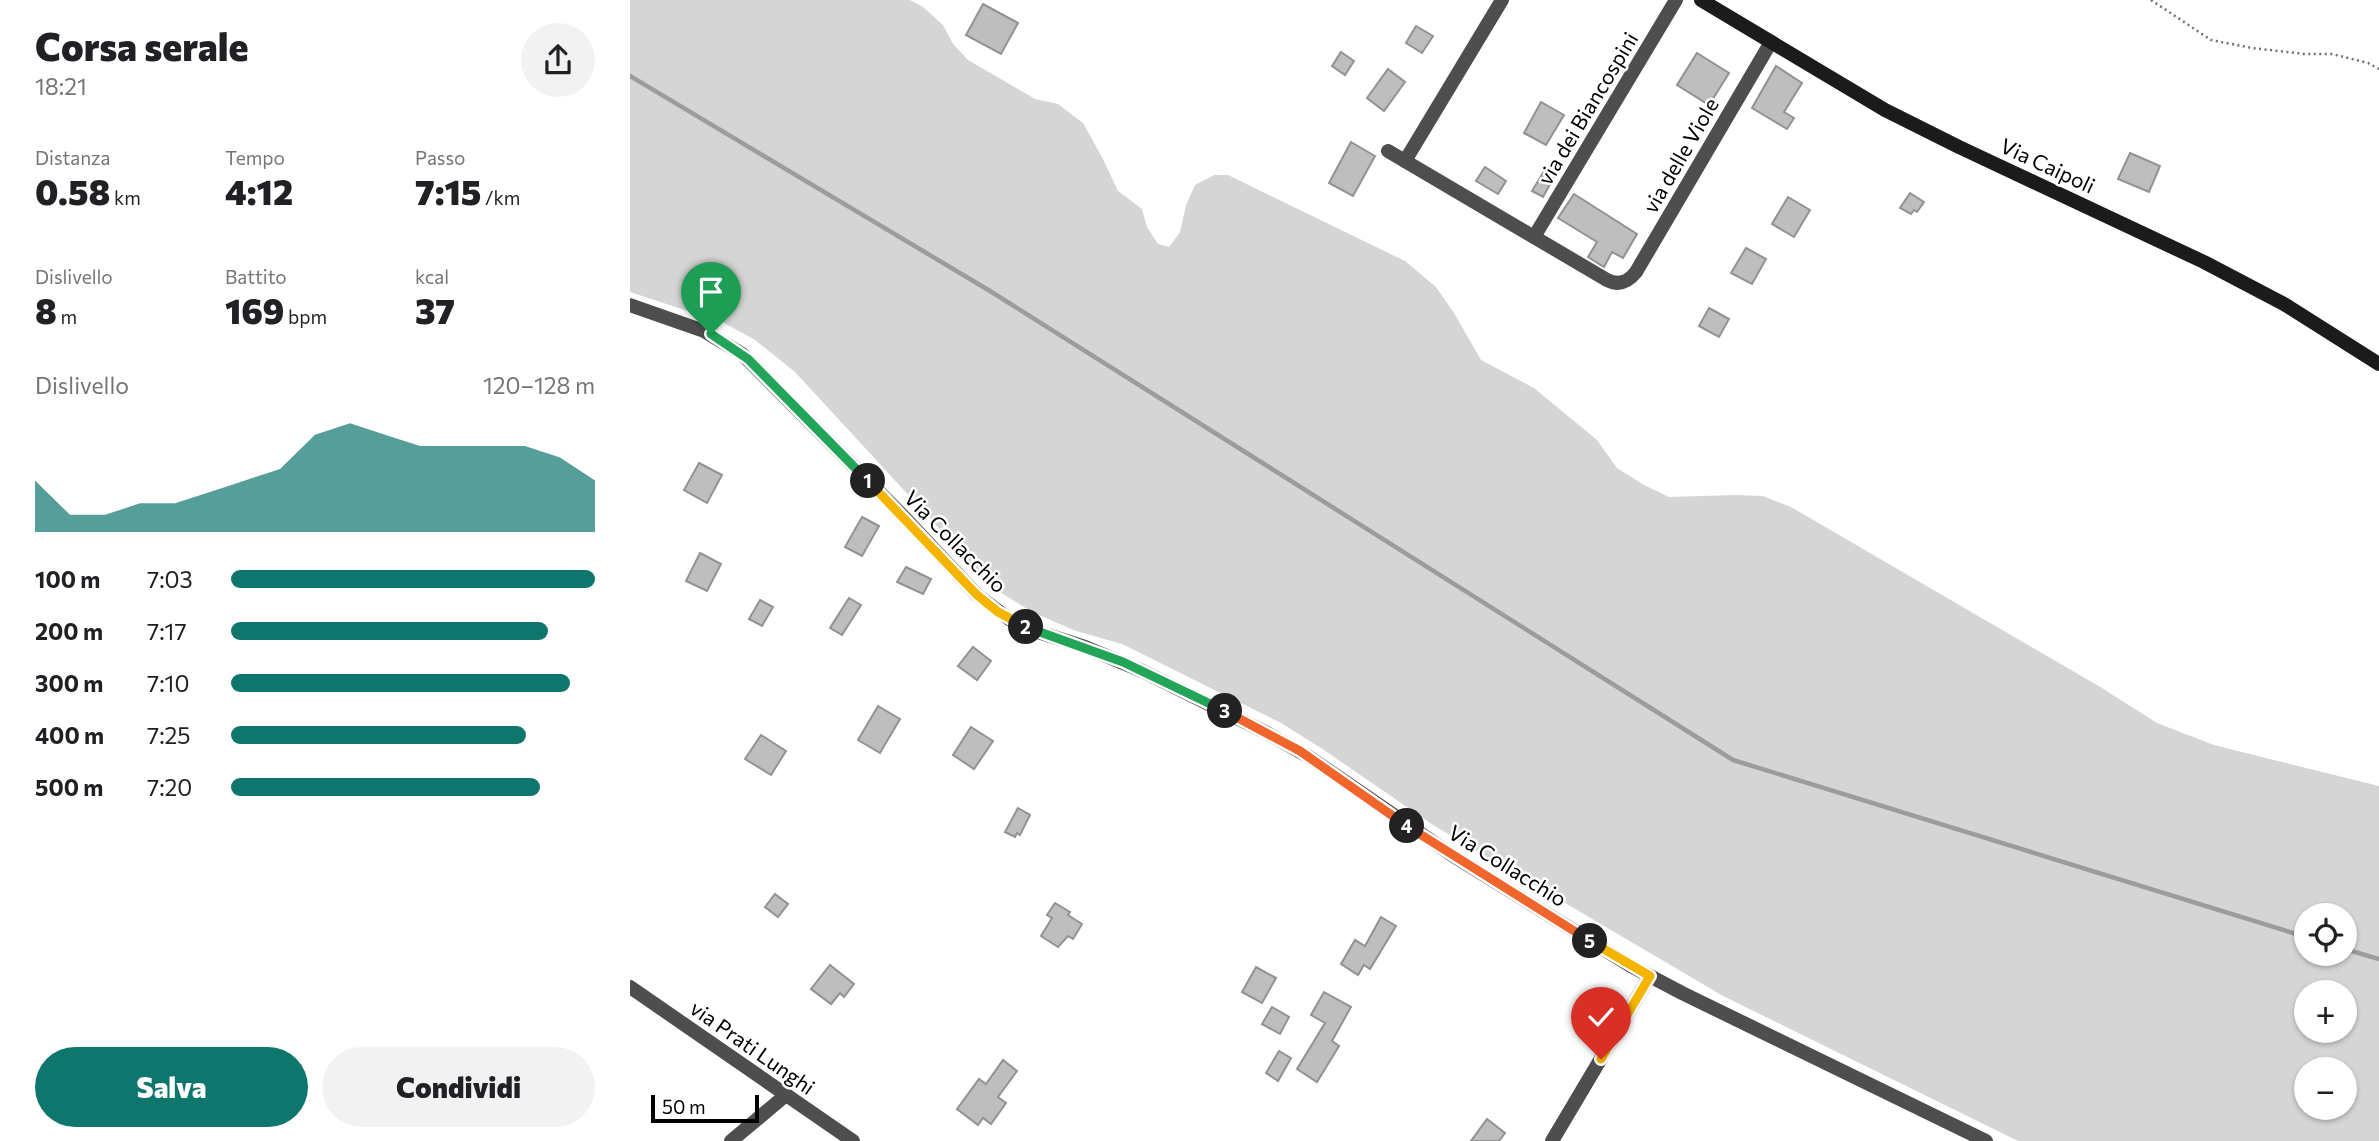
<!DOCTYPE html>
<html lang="it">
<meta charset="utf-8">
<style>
body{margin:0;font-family:Commissioner,sans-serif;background:#f2f2f2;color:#202124;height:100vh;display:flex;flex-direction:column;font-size:26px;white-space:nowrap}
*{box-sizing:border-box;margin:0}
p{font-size:23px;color:#757577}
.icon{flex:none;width:38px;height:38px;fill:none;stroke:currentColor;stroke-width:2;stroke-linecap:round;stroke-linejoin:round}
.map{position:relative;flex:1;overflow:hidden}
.side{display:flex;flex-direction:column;background:#fff;width:630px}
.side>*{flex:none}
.tools{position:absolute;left:1664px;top:903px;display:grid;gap:14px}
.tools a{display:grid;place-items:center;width:63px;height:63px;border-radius:50%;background:#fff;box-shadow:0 2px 5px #0004;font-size:35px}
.scale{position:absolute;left:21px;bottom:18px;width:108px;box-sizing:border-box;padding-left:7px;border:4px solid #000;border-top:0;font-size:19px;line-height:24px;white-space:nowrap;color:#000;-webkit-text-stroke:5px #fff;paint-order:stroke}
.pin{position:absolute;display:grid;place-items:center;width:60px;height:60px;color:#fff;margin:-72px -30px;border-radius:50% 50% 50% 0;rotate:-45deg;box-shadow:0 0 7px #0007}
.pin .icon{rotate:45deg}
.km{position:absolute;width:35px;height:35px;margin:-18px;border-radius:50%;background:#222;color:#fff;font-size:19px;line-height:35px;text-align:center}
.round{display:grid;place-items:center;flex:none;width:74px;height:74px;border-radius:37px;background:#f2f2f2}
.head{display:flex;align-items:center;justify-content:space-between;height:119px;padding:0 35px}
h1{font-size:38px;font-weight:800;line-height:52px}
.stats{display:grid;grid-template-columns:repeat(3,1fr);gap:10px;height:119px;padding:7px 35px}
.stats div{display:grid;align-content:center}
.stats b{font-size:35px;font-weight:800}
.stats small{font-size:19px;font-weight:400}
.stats p{font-size:19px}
.chart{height:196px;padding:14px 35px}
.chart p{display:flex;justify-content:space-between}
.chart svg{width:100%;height:126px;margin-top:7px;fill:#0f766e;opacity:.7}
.button{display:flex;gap:14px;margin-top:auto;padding:14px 35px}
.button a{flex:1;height:80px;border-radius:42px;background:#0f766e;color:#fff;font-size:28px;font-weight:800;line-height:80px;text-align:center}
.button a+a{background:#f2f2f2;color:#202124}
ul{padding:0 35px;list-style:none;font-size:23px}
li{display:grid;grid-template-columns:112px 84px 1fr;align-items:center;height:52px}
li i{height:18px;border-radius:9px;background:#0f766e}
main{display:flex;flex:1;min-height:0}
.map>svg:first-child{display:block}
.green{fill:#d5d5d5;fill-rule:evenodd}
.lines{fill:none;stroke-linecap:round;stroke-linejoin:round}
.stream{stroke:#9c9c9c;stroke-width:4.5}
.building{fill:#bebebe;stroke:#929292;stroke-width:2}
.path{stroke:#707070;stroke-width:2.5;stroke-dasharray:2 3.5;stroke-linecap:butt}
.street{stroke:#4e4e4e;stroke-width:14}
.secondary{stroke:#1b1b1b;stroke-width:14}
.split-1-casing{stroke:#fff;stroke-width:14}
.split-2-casing{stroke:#fff;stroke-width:14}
.split-3-casing{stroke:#fff;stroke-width:14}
.split-4-casing{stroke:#fff;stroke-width:14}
.split-5-casing{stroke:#fff;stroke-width:14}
.split-6-casing{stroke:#fff;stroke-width:14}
.split-1{stroke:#22a559;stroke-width:9}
.split-2{stroke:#f5b400;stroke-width:9}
.split-3{stroke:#22a559;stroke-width:9}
.split-4{stroke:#f0652b;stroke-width:9}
.split-5{stroke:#f0652b;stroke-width:9}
.split-6{stroke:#f5b400;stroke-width:9}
.labels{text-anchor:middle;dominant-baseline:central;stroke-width:5;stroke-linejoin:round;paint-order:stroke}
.street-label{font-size:21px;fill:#000;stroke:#fff}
</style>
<main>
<section class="side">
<div class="head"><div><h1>Corsa serale</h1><p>18:21</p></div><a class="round"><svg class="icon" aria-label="share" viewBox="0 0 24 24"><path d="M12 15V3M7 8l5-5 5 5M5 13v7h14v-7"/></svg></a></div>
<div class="stats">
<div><p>Distanza</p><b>0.58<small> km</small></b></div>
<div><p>Tempo</p><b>4:12</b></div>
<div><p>Passo</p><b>7:15<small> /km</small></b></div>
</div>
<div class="stats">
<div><p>Dislivello</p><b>8<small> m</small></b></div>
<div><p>Battito</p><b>169<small> bpm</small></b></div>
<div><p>kcal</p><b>37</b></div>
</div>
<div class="chart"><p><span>Dislivello</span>120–128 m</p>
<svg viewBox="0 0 160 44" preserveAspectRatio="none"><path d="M0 44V26L10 38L20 38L30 34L40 34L50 30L60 26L70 22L80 10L90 6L100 10L110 14L120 14L130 14L140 14L150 18L160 26V44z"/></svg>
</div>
<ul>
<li><b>100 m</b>7:03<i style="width:100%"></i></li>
<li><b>200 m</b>7:17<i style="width:87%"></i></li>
<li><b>300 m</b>7:10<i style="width:93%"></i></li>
<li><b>400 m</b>7:25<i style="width:81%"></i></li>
<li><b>500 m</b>7:20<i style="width:85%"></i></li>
</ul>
<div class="button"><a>Salva</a><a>Condividi</a></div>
</section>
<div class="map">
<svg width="1749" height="1141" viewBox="0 0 1749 1141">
<rect width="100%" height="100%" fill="#fff"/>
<!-- green -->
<path class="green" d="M0 0H280L293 7 313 25 323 44 338 60 405 99 428 104 453 123 473 159 488 191 512 209 517 227 528 244 539 247 550 232 556 205 565 185 584 175H598L775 261 806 287 824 313 851 360 904 388 967 440 987 468 1014 485 1039 497 1107 495 1133 496 1161 507 1472 688 1527 723 1584 745 1749 786V1141H1388L1093 996 803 825 691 748 651 723 492 644 446 631 402 612 365 589 165 372 125 340 94 323 0 292ZM1676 915H1715V954H1676ZM1676 992H1715V1031H1676ZM1676 1069H1715V1108H1676Z"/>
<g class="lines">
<!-- stream -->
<g class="stream">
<path d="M0 76 360 291 1103 760 1676 937"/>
<path d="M1715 949 1749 959"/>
</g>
</g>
<!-- building -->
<g class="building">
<path d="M353 4 388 23 371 54 336 35Z"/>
<path d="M786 26 803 36 792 53 776 43Z"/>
<path d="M711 52 724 61 715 75 702 66Z"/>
<path d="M1067 53 1099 73 1079 105 1047 85Z"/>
<path d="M1146 66 1172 83 1154 112 1164 118 1157 129 1122 108Z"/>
<path d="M758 69 775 82 754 111 737 98Z"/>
<path d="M911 102 934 115 916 145 894 133Z"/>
<path d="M721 142 745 156 723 196 699 183Z"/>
<path d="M1500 153 1530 166 1519 192 1488 179Z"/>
<path d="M855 167 876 181 868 194 846 181Z"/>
<path d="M914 171 924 177 913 197 902 191Z"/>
<path d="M1280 193 1294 202 1287 212 1284 210 1281 214 1270 208Z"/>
<path d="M944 194 1007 234 993 258 982 252 974 267 958 257 967 242 928 218Z"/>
<path d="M1158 197 1180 210 1164 237 1142 224Z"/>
<path d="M1116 248 1136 259 1122 284 1101 273Z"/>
<path d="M1079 308 1099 319 1089 337 1069 326Z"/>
<path d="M69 463 92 475 77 503 54 490Z"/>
<path d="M232 517 249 526 232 556 215 547Z"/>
<path d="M70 553 91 564 77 591 56 581Z"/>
<path d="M276 567 301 579 293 594 267 582Z"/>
<path d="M219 598 231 605 212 635 200 628Z"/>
<path d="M130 600 143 607 132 626 119 619Z"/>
<path d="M343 647 361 661 347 680 328 666Z"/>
<path d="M248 706 270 719 250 753 228 740Z"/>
<path d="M341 727 363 741 344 769 323 755Z"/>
<path d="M131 735 156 751 141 775 115 759Z"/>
<path d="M388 808 400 815 390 835 387 833 385 837 375 832Z"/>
<path d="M145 894 158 904 148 917 135 907Z"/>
<path d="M425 903 440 912 438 915 452 924 443 939 438 936 428 947 411 936 422 918 417 915Z"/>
<path d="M751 917 766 926 740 969 734 965 728 975 711 964 725 940 735 946Z"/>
<path d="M200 965 224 984 214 997 210 993 201 1004 181 989Z"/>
<path d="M626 967 646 978 632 1003 612 992Z"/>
<path d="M694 992 721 1007 702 1041 709 1046 687 1082 667 1069 695 1023 681 1015Z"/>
<path d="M642 1007 659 1017 650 1034 632 1024Z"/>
<path d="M649 1051 661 1058 648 1081 636 1073Z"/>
<path d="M373 1060 387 1071 368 1097 376 1103 361 1124 353 1118 348 1125 327 1109 349 1079 356 1084Z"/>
<path d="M857 1119 875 1133 869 1141H841Z"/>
</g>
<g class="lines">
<!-- path -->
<path class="path" d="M1521 0 1581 40 1622 48 1675 54H1702L1738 63 1749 69"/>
<!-- street -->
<g class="street">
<path d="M758 151 977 280C989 286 998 282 1006 272L1141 42"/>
<path d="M775 161 872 0"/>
<path d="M904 237 1046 0"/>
<path d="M0 305 74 331 112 354 273 516 347 595 379 619 405 631 455 647 512 671 637 733 679 757 822 855 1001 966 1052 993 1356 1141"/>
<path d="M0 987 223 1141"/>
<path d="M101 1141 156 1095"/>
<path d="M922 1141 1020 976"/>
</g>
<!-- secondary -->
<path class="secondary" d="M1071 0 1255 110 1329 147 1574 262 1654 304 1749 364"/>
</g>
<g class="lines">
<!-- split-1 casing -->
<g class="split-1-casing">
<path id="split-1" d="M81 334 118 359 238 481"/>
</g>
<!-- split-2 casing -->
<g class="split-2-casing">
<path id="split-2" d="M238 481 347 595 368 612 396 627"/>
</g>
<!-- split-3 casing -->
<g class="split-3-casing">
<path id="split-3" d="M396 627 493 662 595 711"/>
</g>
<!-- split-4 casing -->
<g class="split-4-casing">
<path id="split-4" d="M595 711 670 751 777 826"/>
</g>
<!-- split-5 casing -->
<g class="split-5-casing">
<path id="split-5" d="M777 826 960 941"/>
</g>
<!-- split-6 casing -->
<g class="split-6-casing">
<path id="split-6" d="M960 941 1020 976 971 1059"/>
</g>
<!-- split-1 -->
<use href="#split-1" class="split-1"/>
<!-- split-2 -->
<use href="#split-2" class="split-2"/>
<!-- split-3 -->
<use href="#split-3" class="split-3"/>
<!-- split-4 -->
<use href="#split-4" class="split-4"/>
<!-- split-5 -->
<use href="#split-5" class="split-5"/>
<!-- split-6 -->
<use href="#split-6" class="split-6"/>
</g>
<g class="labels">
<!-- street labels -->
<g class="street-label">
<text transform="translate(957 108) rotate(-59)">via dei Biancospini</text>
<text transform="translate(1050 155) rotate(-60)">via delle Viole</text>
<text transform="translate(1418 165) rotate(25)">Via Caipoli</text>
<text transform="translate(326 541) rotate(45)">Via Collacchio</text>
<text transform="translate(878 865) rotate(32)">Via Collacchio</text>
<text transform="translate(123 1047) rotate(35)">via Prati Lunghi</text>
</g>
</g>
</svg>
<div class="tools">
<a><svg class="icon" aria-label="locate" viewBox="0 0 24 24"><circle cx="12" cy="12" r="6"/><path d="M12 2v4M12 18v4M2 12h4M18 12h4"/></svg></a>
<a>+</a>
<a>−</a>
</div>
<div class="scale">50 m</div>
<div class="pin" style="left:81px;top:334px;background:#1e9e55"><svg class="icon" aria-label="arrive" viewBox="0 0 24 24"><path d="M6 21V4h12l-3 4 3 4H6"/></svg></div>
<div class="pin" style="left:971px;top:1059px;background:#d93025"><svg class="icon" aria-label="check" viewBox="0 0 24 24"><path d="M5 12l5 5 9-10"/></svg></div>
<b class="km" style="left:238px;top:481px">1</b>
<b class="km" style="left:396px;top:627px">2</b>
<b class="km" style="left:595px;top:711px">3</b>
<b class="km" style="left:777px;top:826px">4</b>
<b class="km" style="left:960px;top:941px">5</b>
</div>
</main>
